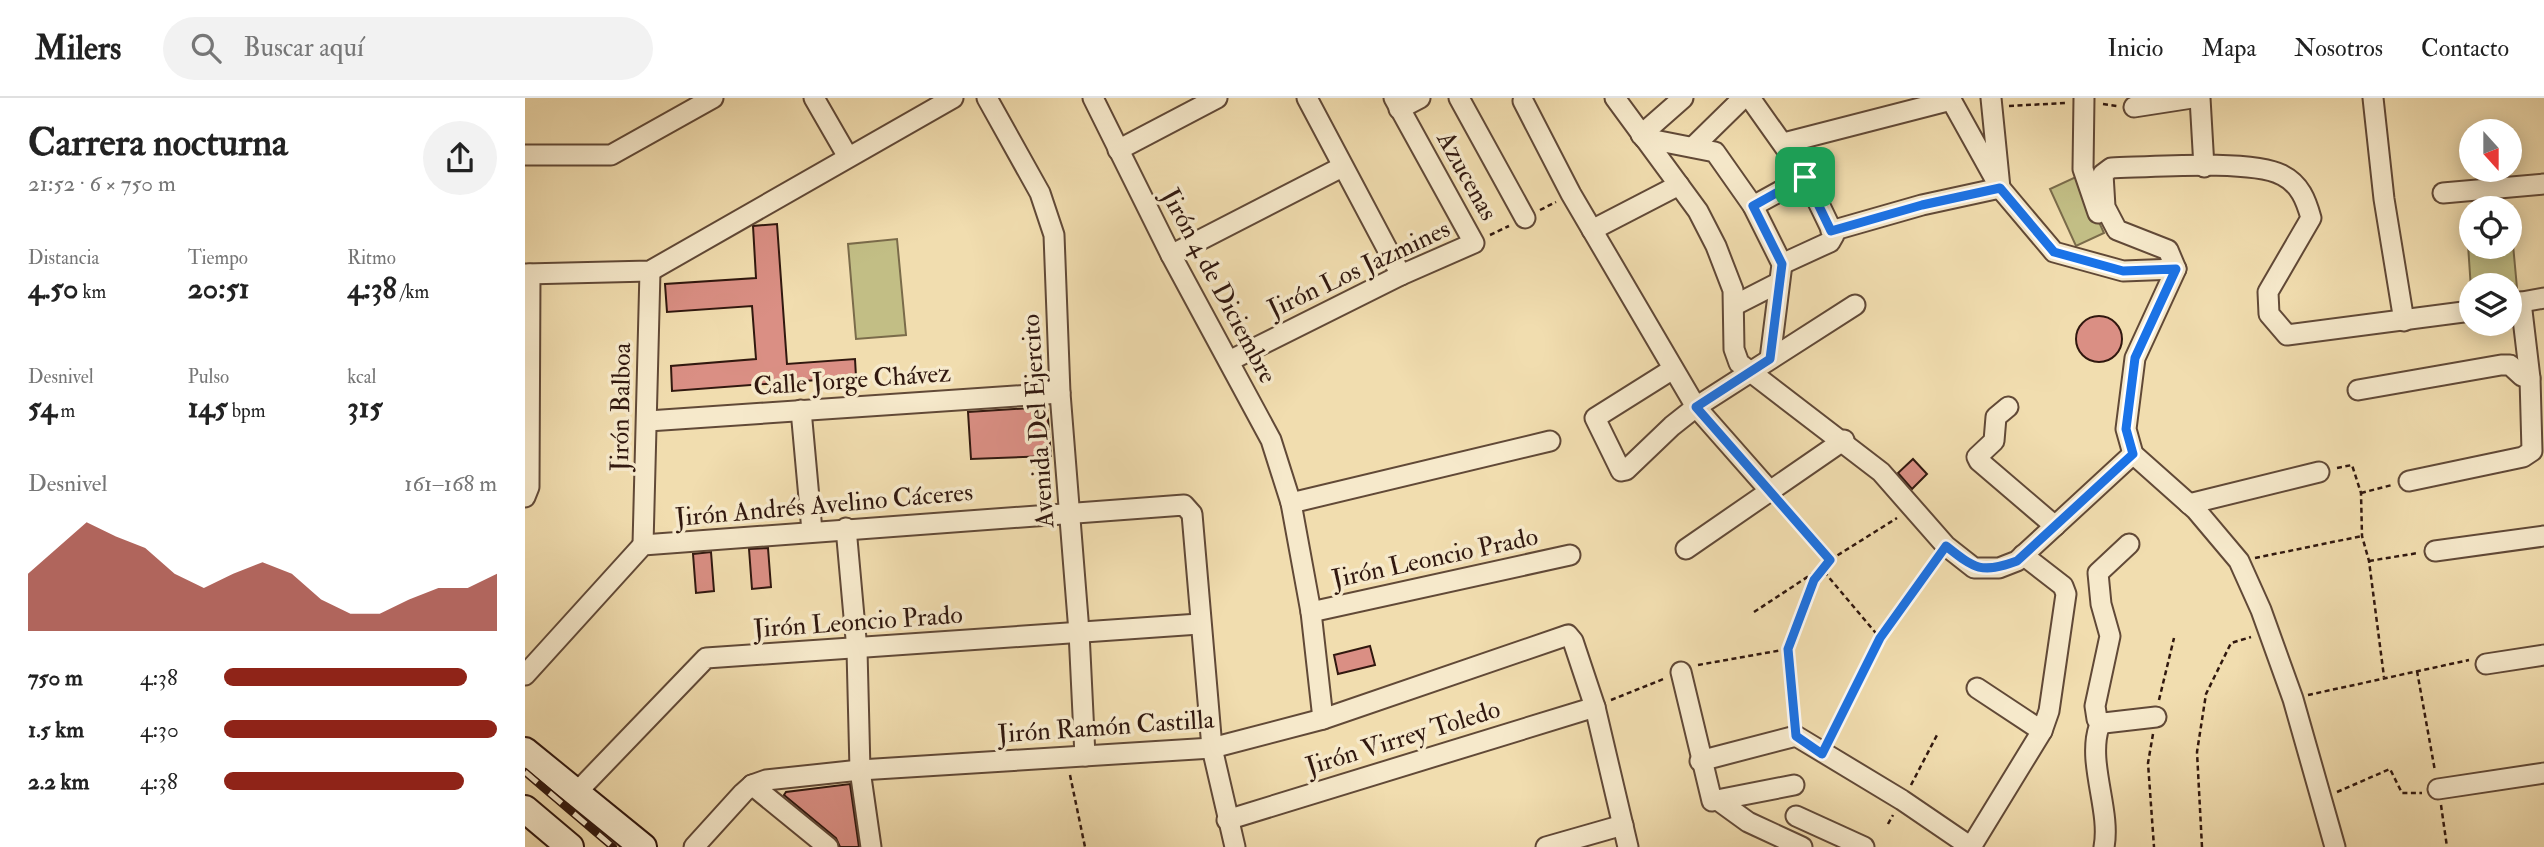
<!DOCTYPE html>
<html lang="es">
<meta charset="utf-8">
<style>
body{margin:0;font-family:"IM FELL Double Pica",serif;background:#f2f2f2;color:#222;height:100vh;display:flex;flex-direction:column;font-size:26px;white-space:nowrap}
*{box-sizing:border-box;margin:0}
p{font-size:23px;color:#767676}
.icon{flex:none;width:38px;height:38px;fill:none;stroke:currentColor;stroke-width:2;stroke-linecap:round;stroke-linejoin:round}
.map{position:relative;flex:1;overflow:hidden}
.drawer{display:flex;flex-direction:column;background:#fff;width:525px}
.drawer>*{flex:none}
.needle{width:46px;rotate:159deg}
.tools{position:absolute;left:1934px;top:21px;display:grid;gap:14px}
.tools a{display:grid;place-items:center;width:63px;height:63px;border-radius:50%;background:#fff;box-shadow:0 4px 18px #0003;font-size:35px}
.pin{position:absolute;display:grid;place-items:center;width:60px;height:60px;color:#fff;margin:-30px;border-radius:14px;box-shadow:0 4px 10px #0006}
.round{display:grid;place-items:center;flex:none;width:74px;height:74px;border-radius:37px;background:#f2f2f2}
.head{display:flex;align-items:center;justify-content:space-between;height:119px;padding:0 28px}
h1{font-size:38px;font-weight:700;line-height:52px}
.metrics{display:grid;grid-template-columns:repeat(3,1fr);gap:10px;height:119px;padding:7px 28px}
.metrics div{display:grid;align-content:center}
.metrics b{font-size:30px;font-weight:700}
.metrics small{font-size:19px;font-weight:400}
.metrics p{font-size:19px}
.chart{height:196px;padding:14px 28px}
.chart p{display:flex;justify-content:space-between}
.chart svg{width:100%;height:126px;margin-top:7px;fill:#8f2418;opacity:.7}
ul{padding:0 28px;list-style:none;font-size:23px}
li{display:grid;grid-template-columns:112px 84px 1fr;align-items:center;height:52px}
li i{height:18px;border-radius:9px;background:#8f2418}
header{display:flex;align-items:center;gap:42px;box-sizing:border-box;height:98px;padding:0 35px;background:#fff;border-bottom:2px solid #e0e0e0}
header strong{font-size:33px}
nav{display:flex;gap:38px;margin-inline-start:auto;font-size:24px}
.search{width:490px;height:63px;background:#f2f2f2;display:flex;align-items:center;gap:18px;box-sizing:border-box;padding:0 24px;border-radius:38px;color:#767676;font-size:26px}
main{display:flex;flex:1;min-height:0}
.map>svg:first-child{display:block}
.green{fill:#c2be85;stroke:#7a6b4a;stroke-width:2}
.building{fill:#da8f84;stroke:#31180f;stroke-width:2}
.lines{fill:none;stroke-linecap:round;stroke-linejoin:round}
.street-casing{stroke:#614937;stroke-width:23}
.secondary-casing{stroke:#31180f;stroke-width:30}
.path{stroke:#31180f;stroke-width:2.5;stroke-dasharray:5 3.5;stroke-linecap:butt}
.street{stroke:#f6e9cb;stroke-width:19}
.secondary{stroke:#f6e9cb;stroke-width:26}
.rail-casing{stroke:#31180f;stroke-width:8}
.rail{stroke:#f6e9cb;stroke-width:5;stroke-dasharray:16;stroke-linecap:butt}
.route-casing{stroke:#fff;stroke-width:14}
.route{stroke:#1a73e8;stroke-width:9}
.labels{text-anchor:middle;dominant-baseline:central;stroke-width:7;stroke-linejoin:round;paint-order:stroke}
.street-label{font-size:26px;fill:#31180f;stroke:#f6e9cb}
</style>
<header>
<strong>Milers</strong>
<div class="search"><svg class="icon" aria-label="search" viewBox="0 0 24 24"><circle cx="10" cy="10" r="6"/><path d="M15 15l6 6"/></svg>Buscar aquí</div>
<nav><a>Inicio</a><a>Mapa</a><a>Nosotros</a><a>Contacto</a></nav>
</header>
<main>
<section class="drawer">
<div class="head"><div><h1>Carrera nocturna</h1><p>21:52 · 6 × 750 m</p></div><a class="round"><svg class="icon" aria-label="share" viewBox="0 0 24 24"><path d="M12 15V3M7 8l5-5 5 5M5 13v7h14v-7"/></svg></a></div>
<div class="metrics">
<div><p>Distancia</p><b>4.50<small> km</small></b></div>
<div><p>Tiempo</p><b>20:51</b></div>
<div><p>Ritmo</p><b>4:38<small> /km</small></b></div>
</div>
<div class="metrics">
<div><p>Desnivel</p><b>54<small> m</small></b></div>
<div><p>Pulso</p><b>145<small> bpm</small></b></div>
<div><p>kcal</p><b>315</b></div>
</div>
<div class="chart"><p><span>Desnivel</span>161–168 m</p>
<svg viewBox="0 0 160 44" preserveAspectRatio="none"><path d="M0 44V24L10 15L20 6L30 11L40 15L50 24L60 29L70 24L80 20L90 24L100 33L110 38L120 38L130 33L140 29L150 29L160 24V44z"/></svg>
</div>
<ul>
<li><b>750 m</b>4:38<i style="width:89%"></i></li>
<li><b>1.5 km</b>4:30<i style="width:100%"></i></li>
<li><b>2.2 km</b>4:38<i style="width:88%"></i></li>
</ul>
</section>
<div class="map">
<svg width="2019" height="749" viewBox="0 0 2019 749">
<rect width="100%" height="100%" fill="#f1ddaf"/>
<filter id="stains"><feTurbulence type="fractalNoise" baseFrequency=".00286" numOctaves="4"/><feColorMatrix values="0 0 0 0 .2 0 0 0 0 .09 0 0 0 0 .02 0 0 0 .5 -.17"/></filter>
<radialGradient id="worn" r=".72"><stop offset=".6" stop-color="#630" stop-opacity="0"/><stop offset="1" stop-color="#630" stop-opacity=".3"/></radialGradient>
<!-- green -->
<g class="green">
<path d="M1553 78 1579 135 1551 148 1525 91Z"/>
<path d="M1985 114 1992 190 1985 191 1984 187H1946V191L1941 117 1946 116V149H1984Z"/>
<path d="M372 141 381 237 331 241 323 146Z"/>
</g>
<!-- building -->
<g class="building">
<path d="M252 126 262 266 330 261 331 279 147 293 146 268 231 261 227 208 142 214 140 186 231 180 228 128Z"/>
<circle cx="1574" cy="241" r="23"/>
<path d="M522 309 526 358 446 361 443 314Z"/>
<path d="M1388 361 1402 376 1387 391 1373 375Z"/>
<path d="M243 450 246 489 227 491 224 451Z"/>
<path d="M186 454 189 493 171 495 168 456Z"/>
<path d="M845 548 850 567 813 576 809 557Z"/>
<path d="M325 686 334 749H315L311 740 259 697 261 694Z"/>
</g>
<g class="lines">
<!-- street casing -->
<g class="street-casing">
<g id="street">
<path d="M289 0 323 59"/>
<path d="M462 0 515 95 529 137 535 295 554 534 560 658"/>
<path d="M568 0 646 157 746 342 766 405 786 514 798 621"/>
<path d="M782 0 876 177"/>
<path d="M934 0 1000 120"/>
<path d="M1090 0 1173 113 1191 148 1208 192 1209 251 1214 265 1356 374 1421 448 1449 470H1474L1492 463 1608 356"/>
<path d="M1225 0 1281 79 1309 137 1305 144 1257 166"/>
<path d="M1425 0 1475 90 1529 154 1598 173 1651 171"/>
<path d="M1559 0 1558 71 1573 115"/>
<path d="M1675 0 1679 69"/>
<path d="M1848 0 1859 101 1879 223"/>
<path d="M998 3 1046 96 1171 309 1245 393"/>
<path d="M1609 9 1667 0"/>
<path d="M874 11 895 0"/>
<path d="M1116 37 1158 0"/>
<path d="M1119 40 1190 54 1228 108 1257 166 1245 261"/>
<path d="M1259 45 1426 2"/>
<path d="M1168 49 1218 0"/>
<path d="M593 52 692 0"/>
<path d="M0 57H86L188 0"/>
<path d="M1918 95 2019 86"/>
<path d="M1228 108 1281 79"/>
<path d="M1067 132 1154 87"/>
<path d="M1306 133 1397 107 1475 90 1466 0"/>
<path d="M646 157 817 69"/>
<path d="M0 176 125 173 428 0"/>
<path d="M1986 206 2019 200"/>
<path d="M1210 207 1253 185"/>
<path d="M704 263 876 177 949 145 869 0"/>
<path d="M1148 271 1070 320 1096 373 1101 372 1147 328 1171 309 1330 207"/>
<path d="M1833 292 1976 267H1985L1997 278 2005 280"/>
<path d="M1483 309 1471 319 1469 343 1452 359 1454 363 1530 428"/>
<path d="M276 312 287 433"/>
<path d="M123 323 535 295"/>
<path d="M1884 383 1998 359 2007 353 2005 280 1996 204"/>
<path d="M0 399 4 389 5 176"/>
<path d="M766 405 1025 343"/>
<path d="M1664 406 1794 374"/>
<path d="M321 430 332 552 335 672 346 749"/>
<path d="M118 447 125 173"/>
<path d="M1161 451 1319 342"/>
<path d="M1910 453 2019 438"/>
<path d="M786 514 1045 457"/>
<path d="M1961 566 2019 557"/>
<path d="M1156 574 1187 703 1269 687"/>
<path d="M0 577 118 447 659 407 667 416 687 650 710 749"/>
<path d="M1452 590 1517 633"/>
<path d="M1579 625 1572 621 1570 608 1585 538 1576 506 1573 475 1604 446"/>
<path d="M1175 663 1271 638 1377 702 1446 749"/>
<path d="M227 687 303 749"/>
<path d="M1913 691 2019 675"/>
<path d="M52 694 181 560 674 526"/>
<path d="M1194 703 1223 724 1277 749"/>
<path d="M1271 718 1339 749"/>
<path d="M702 722 1070 609"/>
<path d="M169 749 218 695 227 687 241 682 335 672 687 650 798 621 1043 537 1048 543 1070 609 1103 749"/>
<path d="M1021 749 1098 727"/>
<path d="M1446 749 1517 633 1524 613 1541 496 1538 488 1498 457"/>
<path d="M1579 749C1586 712 1562 665 1574 629L1579 625 1631 619"/>
<path d="M1810 749 1768 601 1736 512 1714 463 1671 412 1608 356 1601 331 1610 260 1651 171 1643 152 1592 132 1580 109 1578 76 1586 70C1624 69 1727 61 1757 77 1775 86 1781 102 1786 120L1743 194 1744 216 1762 237 1946 213"/>
</g>
</g>
<!-- secondary casing -->
<g class="secondary-casing">
<g id="secondary">
<path d="M0 653 118 749"/>
<path d="M0 711 45 749"/>
</g>
</g>
<!-- path -->
<g class="path">
<path d="M1578 6 1592 8"/>
<path d="M1484 8 1540 5"/>
<path d="M1015 112 1031 104"/>
<path d="M965 137 984 128"/>
<path d="M1812 370 1827 367 1836 395 1837 438 1844 463 1859 579"/>
<path d="M1836 395 1867 387"/>
<path d="M1257 406 1305 462"/>
<path d="M1730 460 1837 438"/>
<path d="M1844 463 1893 455"/>
<path d="M1229 514 1296 470 1355 540"/>
<path d="M1173 567 1263 551"/>
<path d="M1892 573 1910 673"/>
<path d="M1783 597 1944 562"/>
<path d="M1086 602 1141 580"/>
<path d="M1634 602 1649 540"/>
<path d="M1269 621 1263 551 1289 482 1305 462 1372 420"/>
<path d="M1628 636 1623 665 1629 749"/>
<path d="M1307 637 1355 540 1410 463"/>
<path d="M545 677 560 749"/>
<path d="M1386 687 1412 637"/>
<path d="M1812 694 1865 671 1877 695H1897"/>
<path d="M1916 707 1922 749"/>
<path d="M1363 726 1368 717"/>
<path d="M1677 749 1672 654 1681 596 1706 545 1726 539"/>
</g>
<!-- street -->
<use href="#street" class="street"/>
<!-- secondary -->
<use href="#secondary" class="secondary"/>
<!-- rail casing -->
<g class="rail-casing">
<path id="rail" d="M0 674 88 749"/>
</g>
<!-- rail -->
<use href="#rail" class="rail"/>
</g>
<g class="lines">
<!-- route casing -->
<g class="route-casing">
<path id="route" d="M1280 79 1306 133 1397 107 1475 90 1529 154 1598 173 1651 171 1610 260 1601 331 1608 356 1492 463C1456 476 1450 471 1421 448L1355 540 1297 656 1271 638 1263 551 1289 482 1305 462 1171 309 1245 261 1257 166 1228 108Z"/>
</g>
<!-- route -->
<use href="#route" class="route"/>
</g>
<g class="labels">
<!-- street labels -->
<g class="street-label">
<text transform="translate(942 78) rotate(61)">Azucenas</text>
<text transform="translate(834 171) rotate(-25)">Jirón Los Jazmines</text>
<text transform="translate(694 188) rotate(62)">Jirón 4 de Diciembre</text>
<text transform="translate(327 282) rotate(-4)">Calle Jorge Chávez</text>
<text transform="translate(96 309) rotate(-89)">Jirón Balboa</text>
<text transform="translate(513 323) rotate(-94)">Avenida Del Ejercito</text>
<text transform="translate(299 407) rotate(-5)">Jirón Andrés Avelino Cáceres</text>
<text transform="translate(910 460) rotate(-12)">Jirón Leoncio Prado</text>
<text transform="translate(333 524) rotate(-4)">Jirón Leoncio Prado</text>
<text transform="translate(581 629) rotate(-4)">Jirón Ramón Castilla</text>
<text transform="translate(878 640) rotate(-17)">Jirón Virrey Toledo</text>
</g>
</g>
<rect width="100%" height="100%" filter="url(#stains)"/>
<rect width="100%" height="100%" fill="url(#worn)"/>
</svg>
<div class="tools">
<a><svg class="needle" viewBox="-14 -14 28 28"><path d="M0-13l5 13h-10z" fill="#e53935"/><path d="M0 13l5-13h-10z" fill="#767676"/></svg></a>
<a><svg class="icon" aria-label="locate" viewBox="0 0 24 24"><circle cx="12" cy="12" r="6"/><path d="M12 2v4M12 18v4M2 12h4M18 12h4"/></svg></a>
<a><svg class="icon" aria-label="layers" viewBox="0 0 24 24"><path d="M12 4l9 5-9 5-9-5zM3 14l9 5 9-5"/></svg></a>
</div>
<div class="pin" style="left:1280px;top:79px;background:#1e9e55"><svg class="icon" aria-label="arrive" viewBox="0 0 24 24"><path d="M6 21V4h12l-3 4 3 4H6"/></svg></div>
</div>
</main>
